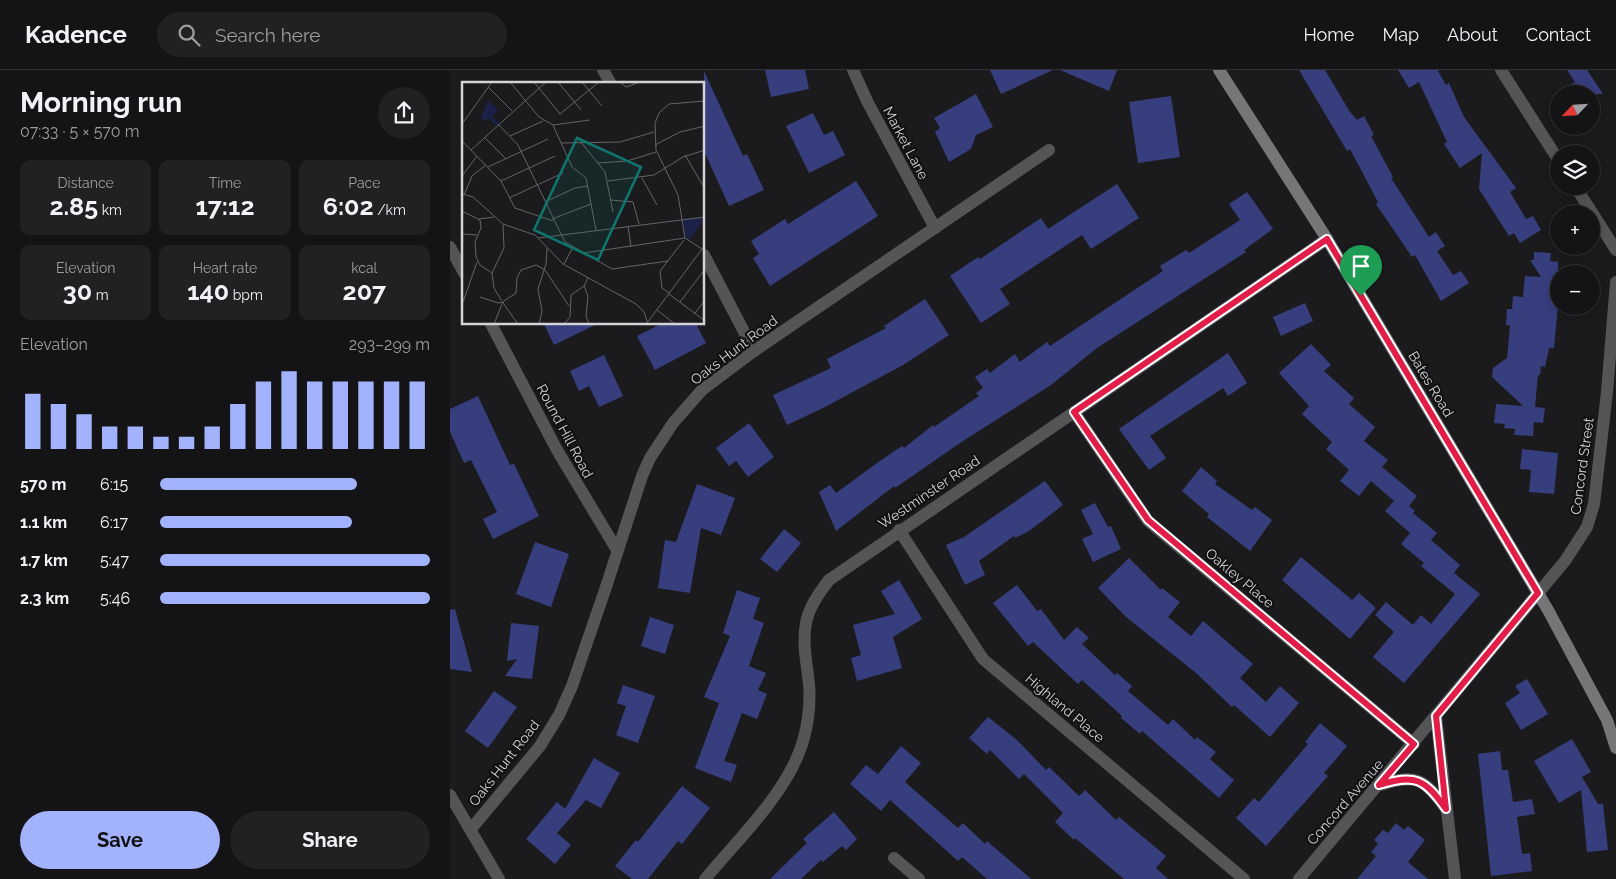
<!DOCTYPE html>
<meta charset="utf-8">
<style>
body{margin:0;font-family:Raleway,sans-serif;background:#212123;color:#f1f3f6;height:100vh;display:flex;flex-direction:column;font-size:19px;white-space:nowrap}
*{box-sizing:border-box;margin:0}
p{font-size:16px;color:#9d9ea1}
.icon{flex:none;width:28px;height:28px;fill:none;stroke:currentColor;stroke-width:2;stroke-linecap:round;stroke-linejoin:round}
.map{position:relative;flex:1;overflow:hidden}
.drawer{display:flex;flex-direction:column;background:#141416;width:450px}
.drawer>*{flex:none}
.needle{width:32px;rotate:245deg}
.tools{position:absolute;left:1100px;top:15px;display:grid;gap:10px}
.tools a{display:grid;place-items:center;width:50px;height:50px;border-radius:50%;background:#141416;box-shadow:0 2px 12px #0003,0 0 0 1px #333335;font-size:25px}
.pin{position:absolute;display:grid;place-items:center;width:42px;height:42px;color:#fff;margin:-51px -21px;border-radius:50% 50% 50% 0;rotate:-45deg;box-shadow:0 0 5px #0007}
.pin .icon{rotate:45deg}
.round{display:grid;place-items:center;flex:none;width:52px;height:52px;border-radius:26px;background:#212123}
.head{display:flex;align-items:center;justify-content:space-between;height:85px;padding:0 20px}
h1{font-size:28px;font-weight:700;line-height:38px}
.metrics{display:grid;grid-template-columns:repeat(3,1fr);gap:8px;height:85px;padding:5px 20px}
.metrics div{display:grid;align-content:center;border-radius:10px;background:#212123;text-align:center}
.metrics b{font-size:25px;font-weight:700}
.metrics small{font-size:14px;font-weight:400}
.metrics p{font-size:14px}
.chart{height:140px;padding:10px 20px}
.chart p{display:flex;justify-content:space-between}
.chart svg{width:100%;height:90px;margin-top:5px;stroke:#a3b2fd;stroke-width:6}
.primary-button{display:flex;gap:10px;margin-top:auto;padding:10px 20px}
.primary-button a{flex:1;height:58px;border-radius:30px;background:#a3b2fd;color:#111;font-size:20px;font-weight:700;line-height:58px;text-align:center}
.primary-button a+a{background:#212123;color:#f1f3f6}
ul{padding:0 20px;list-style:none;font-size:16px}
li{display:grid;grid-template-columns:80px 60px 1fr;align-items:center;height:38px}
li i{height:12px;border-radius:6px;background:#a3b2fd}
header{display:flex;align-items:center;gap:30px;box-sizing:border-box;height:70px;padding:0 25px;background:#141416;border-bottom:1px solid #333335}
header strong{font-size:24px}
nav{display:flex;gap:28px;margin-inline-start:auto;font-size:18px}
.search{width:350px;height:45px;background:#212123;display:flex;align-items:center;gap:12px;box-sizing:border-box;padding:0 18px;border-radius:28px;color:#9d9ea1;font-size:19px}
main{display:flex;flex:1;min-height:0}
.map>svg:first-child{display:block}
.building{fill:#373e7e}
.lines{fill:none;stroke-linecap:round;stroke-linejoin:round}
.street{stroke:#555557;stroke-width:12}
.secondary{stroke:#767678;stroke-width:12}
.route-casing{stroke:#fff;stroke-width:10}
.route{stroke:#e11d48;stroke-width:6}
.labels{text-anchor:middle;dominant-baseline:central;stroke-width:4.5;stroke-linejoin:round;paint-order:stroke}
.street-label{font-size:14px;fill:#d3d3d5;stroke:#121215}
.inset-road{fill:none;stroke:#656567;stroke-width:1}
.view{fill:#0f766e;fill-opacity:0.15;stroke:#0f766e;stroke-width:2.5}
.inset-edge{fill:none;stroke:#d3d3d5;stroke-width:2.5}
</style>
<header>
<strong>Kadence</strong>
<div class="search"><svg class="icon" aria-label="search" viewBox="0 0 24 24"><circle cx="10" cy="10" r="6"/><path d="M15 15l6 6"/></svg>Search here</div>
<nav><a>Home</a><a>Map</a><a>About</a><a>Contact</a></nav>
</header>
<main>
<section class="drawer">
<div class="head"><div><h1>Morning run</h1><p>07:33 · 5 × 570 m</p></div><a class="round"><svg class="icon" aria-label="share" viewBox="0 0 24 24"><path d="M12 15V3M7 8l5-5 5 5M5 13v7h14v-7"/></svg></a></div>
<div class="metrics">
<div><p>Distance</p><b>2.85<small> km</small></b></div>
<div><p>Time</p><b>17:12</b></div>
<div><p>Pace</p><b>6:02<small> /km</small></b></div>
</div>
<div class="metrics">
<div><p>Elevation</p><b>30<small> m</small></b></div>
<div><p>Heart rate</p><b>140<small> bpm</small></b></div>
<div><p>kcal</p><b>207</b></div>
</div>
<div class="chart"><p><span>Elevation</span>293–299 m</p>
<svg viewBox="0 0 160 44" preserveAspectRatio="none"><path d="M5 44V17M15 44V22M25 44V27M35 44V33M45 44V33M55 44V38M65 44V38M75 44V33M85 44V22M95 44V11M105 44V6M115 44V11M125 44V11M135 44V11M145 44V11M155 44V11"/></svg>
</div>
<ul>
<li><b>570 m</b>6:15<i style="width:73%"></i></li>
<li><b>1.1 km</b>6:17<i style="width:71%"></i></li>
<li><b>1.7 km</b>5:47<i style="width:100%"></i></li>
<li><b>2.3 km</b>5:46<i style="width:100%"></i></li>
</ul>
<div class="primary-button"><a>Save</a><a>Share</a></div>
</section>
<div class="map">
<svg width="1166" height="809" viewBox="0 0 1166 809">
<rect width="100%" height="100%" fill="#1b1b1e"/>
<!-- building -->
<g class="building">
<path d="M315 0H355L359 19 321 27Z"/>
<path d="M540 0H603L551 24Z"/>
<path d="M610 0H667L659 21Z"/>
<path d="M849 0H875L900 42 907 50 914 46 924 65 921 66 943 107 941 108 979 167 986 162 995 176 987 181 1003 205 1011 201 1019 213 991 231 965 185 962 187 926 134 928 132 900 79 897 81Z"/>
<path d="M948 0H990L988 1 996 15 999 13 1014 47 1066 118 1060 122 1076 149 1083 146 1091 160 1070 173 1064 163 1059 166 1029 119 1032 83 1010 98 994 74 997 72 969 12 959 18Z"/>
<path d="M1117 0H1137L1153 24H1106L1125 12Z"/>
<path d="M254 1 293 86 297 84 314 120 279 136 254 81Z"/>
<path d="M526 24 543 57 526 65 521 79 499 92 485 62 490 58 484 48Z"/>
<path d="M721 26 730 87 688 93 679 32Z"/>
<path d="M363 43 374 65 383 61 395 85 359 103 336 56Z"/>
<path d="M406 111 428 146 320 216 303 188 309 184 301 171 335 149 338 154Z"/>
<path d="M667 114 689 148 641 179 632 165 550 219 560 234 531 253 500 206 528 187 530 189 591 148 598 159Z"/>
<path d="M797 122 823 159 794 180 796 182 647 278 601 315 510 373 445 418 444 416 386 461 369 422 380 415 386 423 427 393 452 376 454 378 483 355 484 357 529 326 526 323 533 318 525 307 537 299 540 303 565 284 570 292 597 272 600 276 713 201 710 196 736 180 739 183 790 150 779 134Z"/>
<path d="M1084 182 1101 183 1100 191 1108 192 1109 225 1104 278H1099L1095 297 1091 296 1090 305H1088L1085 337 1095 338 1093 353 1084 352 1083 366 1064 365 1065 359 1054 358 1055 354 1044 353 1046 334 1073 336 1042 307 1043 298 1057 288 1060 256 1056 255 1057 239H1062L1063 226 1073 227 1075 206 1091 207 1080 190H1084Z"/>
<path d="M475 229 499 265 453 295 375 337 337 355 323 325 381 298 377 289 436 258 434 256Z"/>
<path d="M855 233 863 251 831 266 823 247Z"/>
<path d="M94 254H147L104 275Z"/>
<path d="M211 254H246L256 273 205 300 187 266Z"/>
<path d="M861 274 881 295 874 301 904 328 899 334 925 357 914 371 938 390 932 397 967 426 959 436 965 441 963 443 987 463 981 470 1010 495 1004 503 1030 524 954 613 923 587 944 562 925 545 936 532 963 555 971 545 981 554 1005 524 971 496 974 493 951 474 960 463 935 441 944 431 921 411 909 426 890 411 899 400 876 379 882 372 852 344 859 336 829 303Z"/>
<path d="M778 283 797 313 778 326 773 318 700 366 716 388 699 400 669 359Z"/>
<path d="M154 285 173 326 149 337 139 316 129 321 120 301Z"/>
<path d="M28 326 60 395 64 394 89 446 43 469 33 449 47 442 21 390 14 393 0 362V339Z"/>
<path d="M299 353 324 387 298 407 286 391 279 396 266 378Z"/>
<path d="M1072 379 1108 383 1104 424 1079 422 1081 400 1070 399Z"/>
<path d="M751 397 767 411 765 414 802 440 805 437 822 450 800 481 757 447 759 444 732 421Z"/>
<path d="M595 411 613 435 579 461 565 468 564 466 529 491 535 505 515 515 496 475 514 467Z"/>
<path d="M247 414 285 428 271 465 251 458 240 523 208 518 215 470 226 472Z"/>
<path d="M645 433 658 457 661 456 671 479 643 492 632 469 643 464 631 440Z"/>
<path d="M334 459 351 473 327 502 310 489Z"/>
<path d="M85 472 119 484 101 537 66 524Z"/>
<path d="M851 487 902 530 909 523 926 538 900 569 832 510Z"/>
<path d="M679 488 711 520 712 518 730 532 718 547 741 566 753 551 803 594 790 608 816 632 830 616 849 633 820 667 784 635 782 637 746 603 676 547 648 518Z"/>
<path d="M449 510 472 549 443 567 452 598 407 611 401 588 411 585 403 555 445 544 431 521Z"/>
<path d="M567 515 587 541 591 539 614 570 627 557 639 568 632 574 665 605 667 603 682 616 678 621 718 655 723 649 745 670 747 667 766 682 760 689 784 710 769 728 692 661 690 664 671 648 672 646 632 610 628 614 583 572 578 576 543 533Z"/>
<path d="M287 520 310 528 303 549 314 553 299 596 316 603 308 620 317 624 307 649 292 643 274 691 287 695 281 712 245 698 269 633 254 627 280 566 273 563Z"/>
<path d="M5 539 22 602 0 599V540Z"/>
<path d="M200 547 224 555 215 584 191 576Z"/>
<path d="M61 553 89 556 82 609 55 606 67 589 57 591Z"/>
<path d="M1077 609 1098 644 1071 660 1055 633 1070 623 1065 616Z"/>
<path d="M173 615 205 626 188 673 166 665 176 636 167 633Z"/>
<path d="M44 621 67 637 38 678 15 661Z"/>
<path d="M538 647 567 670 596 700 599 697 629 726 635 720 666 750 669 747 716 786 706 798 718 809H674L625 768 624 770 605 752 613 743 574 704 569 709 540 680 537 684 519 668Z"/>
<path d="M870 653 897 676 874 703 878 706 816 776 786 748 804 728 809 732 858 674 855 672Z"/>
<path d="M1122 669 1141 702 1132 707 1148 734H1153L1158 780 1137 782 1131 720 1109 733 1084 691Z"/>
<path d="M451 676 471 693 455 712 508 758 513 753 535 774 537 771 581 809H537L512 787 508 791 440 730 431 741 400 714 416 695 428 704Z"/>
<path d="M1050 681 1052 700H1058L1063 732 1082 729 1085 744 1067 747 1072 784 1080 783 1082 801 1041 806 1028 684Z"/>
<path d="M144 688 170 703 151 738 136 730 107 763 121 775 105 794 76 769 107 732 115 739Z"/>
<path d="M232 716 260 738 232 774 228 771 198 809H182L165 796 186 770 188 772Z"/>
<path d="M384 742 407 769 396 780 392 776 373 792 371 790 351 809H320L357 773 353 769Z"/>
<path d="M946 753 954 760 958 756 975 770 958 792 978 809H907L926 786 921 782 928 774 924 770 933 760 938 763Z"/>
</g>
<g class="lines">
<!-- street -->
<g class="street">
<path d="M153 0 161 14"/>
<path d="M403 0 417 31 485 158"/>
<path d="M1051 0 1109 91"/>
<path d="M1125 116 1166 180"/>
<path d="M0 177 14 203"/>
<path d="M254 185 304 281"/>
<path d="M41 254 107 380 167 480"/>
<path d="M624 342 698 451 964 674"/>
<path d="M449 460 533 589 794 809"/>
<path d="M986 646 1005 809"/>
<path d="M930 715C966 703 975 709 996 739"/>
<path d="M0 725 49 809"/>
<path d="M21 759 90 676 109 645 122 616 156 517 192 406 200 388 223 353 252 320 304 281 599 80"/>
<path d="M444 788 469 809"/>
<path d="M255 809C285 773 331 728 348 685 357 664 361 637 359 614 357 594 352 574 356 553 359 537 369 523 379 510L877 169"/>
<path d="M849 809 1115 491 1137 457 1144 434 1157 322 1166 212"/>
</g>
<!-- secondary -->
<path class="secondary" d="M769 0 877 169 1098 540 1157 650 1166 678"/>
</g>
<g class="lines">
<!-- route casing -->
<g class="route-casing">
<path id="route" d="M877 169 1088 523 986 646 996 739C974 708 965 704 929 715L964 674 698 450 624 342Z"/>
</g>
<!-- route -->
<use href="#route" class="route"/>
</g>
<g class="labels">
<!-- street labels -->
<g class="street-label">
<text transform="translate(456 73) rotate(62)">Market Lane</text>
<text transform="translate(284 280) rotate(-37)">Oaks Hunt Road</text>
<text transform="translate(981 314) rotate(59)">Bates Road</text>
<text transform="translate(115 361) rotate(62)">Round Hill Road</text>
<text transform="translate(1132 396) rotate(-82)">Concord Street</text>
<text transform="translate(479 422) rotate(-34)">Westminster Road</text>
<text transform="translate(790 508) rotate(40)">Oakley Place</text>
<text transform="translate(615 638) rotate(40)">Highland Place</text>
<text transform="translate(54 693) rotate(-52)">Oaks Hunt Road</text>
<text transform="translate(895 732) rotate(-49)">Concord Avenue</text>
</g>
</g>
<!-- overview -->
<g transform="translate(12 12)">
<rect width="242" height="242" fill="#1b1b1e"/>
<path d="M26 18 36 28 30 34 37 41 34 44 27 36 23 39 19 36ZM239 135 240 141 228 157 224 156 221 137Z" fill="#1c214a"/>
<path class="inset-road" d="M48 0 77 35 91 43 110 85 124 96 134 148M72 0 98 32 137 0M96 0 119 28M120 0 140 24M158 0 164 5 178 0M26 5 50 29M0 42 30 0M36 42 56 63 103 160 150 187 206 179M91 43 128 38M48 54 81 39M22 55 44 77M0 59 39 99 53 126 91 139M118 59 143 90 151 130M99 61 158 60 192 50M193 63 218 50 243 44M9 68 84 0M223 73 243 107M136 81 165 79 194 70M26 85 86 57M0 94 15 74M180 96 195 123M39 99 93 74M146 99 192 93 221 75 243 68M0 112 11 115 41 142 73 153 101 182 174 222 182 230 186 242M2 113 10 94 24 83M47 116 101 91M149 118 171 120 177 142M83 120 113 106 126 104M0 129 18 138 19 146 13 160 14 175 18 183 30 191M17 137 32 135M90 137 129 122M166 144 169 165M0 152 15 153M76 156 243 135M223 156 216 113 194 68 193 41 197 31 207 22 243 19M122 171 223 156 240 167M102 182 111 165M122 204 126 214 124 234 127 242M207 211 200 206 198 189 222 158M207 212 243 239M18 215 36 221 42 220 39 221M40 219 32 206 30 191 42 166 41 142M42 219 54 211 55 196 59 188 74 183 83 188 107 224M218 220 243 187M41 221 56 242M0 223 15 180M195 228 213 242M233 231 243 218M185 241 243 163M32 242 40 222M77 242 80 229 76 207 84 182 85 166M102 242 108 235 109 213 122 204 126 196"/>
<path class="view" d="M115 56 179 85 136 178 72 148Z"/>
<rect width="242" height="242" class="inset-edge"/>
</g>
</svg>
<div class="tools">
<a><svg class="needle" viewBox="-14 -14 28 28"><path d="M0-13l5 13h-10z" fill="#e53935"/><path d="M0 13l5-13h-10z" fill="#9d9ea1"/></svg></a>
<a><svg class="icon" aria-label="layers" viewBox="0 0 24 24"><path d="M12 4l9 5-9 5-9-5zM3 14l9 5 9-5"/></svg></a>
<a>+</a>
<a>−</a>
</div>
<div class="pin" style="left:911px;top:226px;background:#1e9e55"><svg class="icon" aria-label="arrive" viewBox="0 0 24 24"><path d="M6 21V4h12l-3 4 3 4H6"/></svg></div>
</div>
</main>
